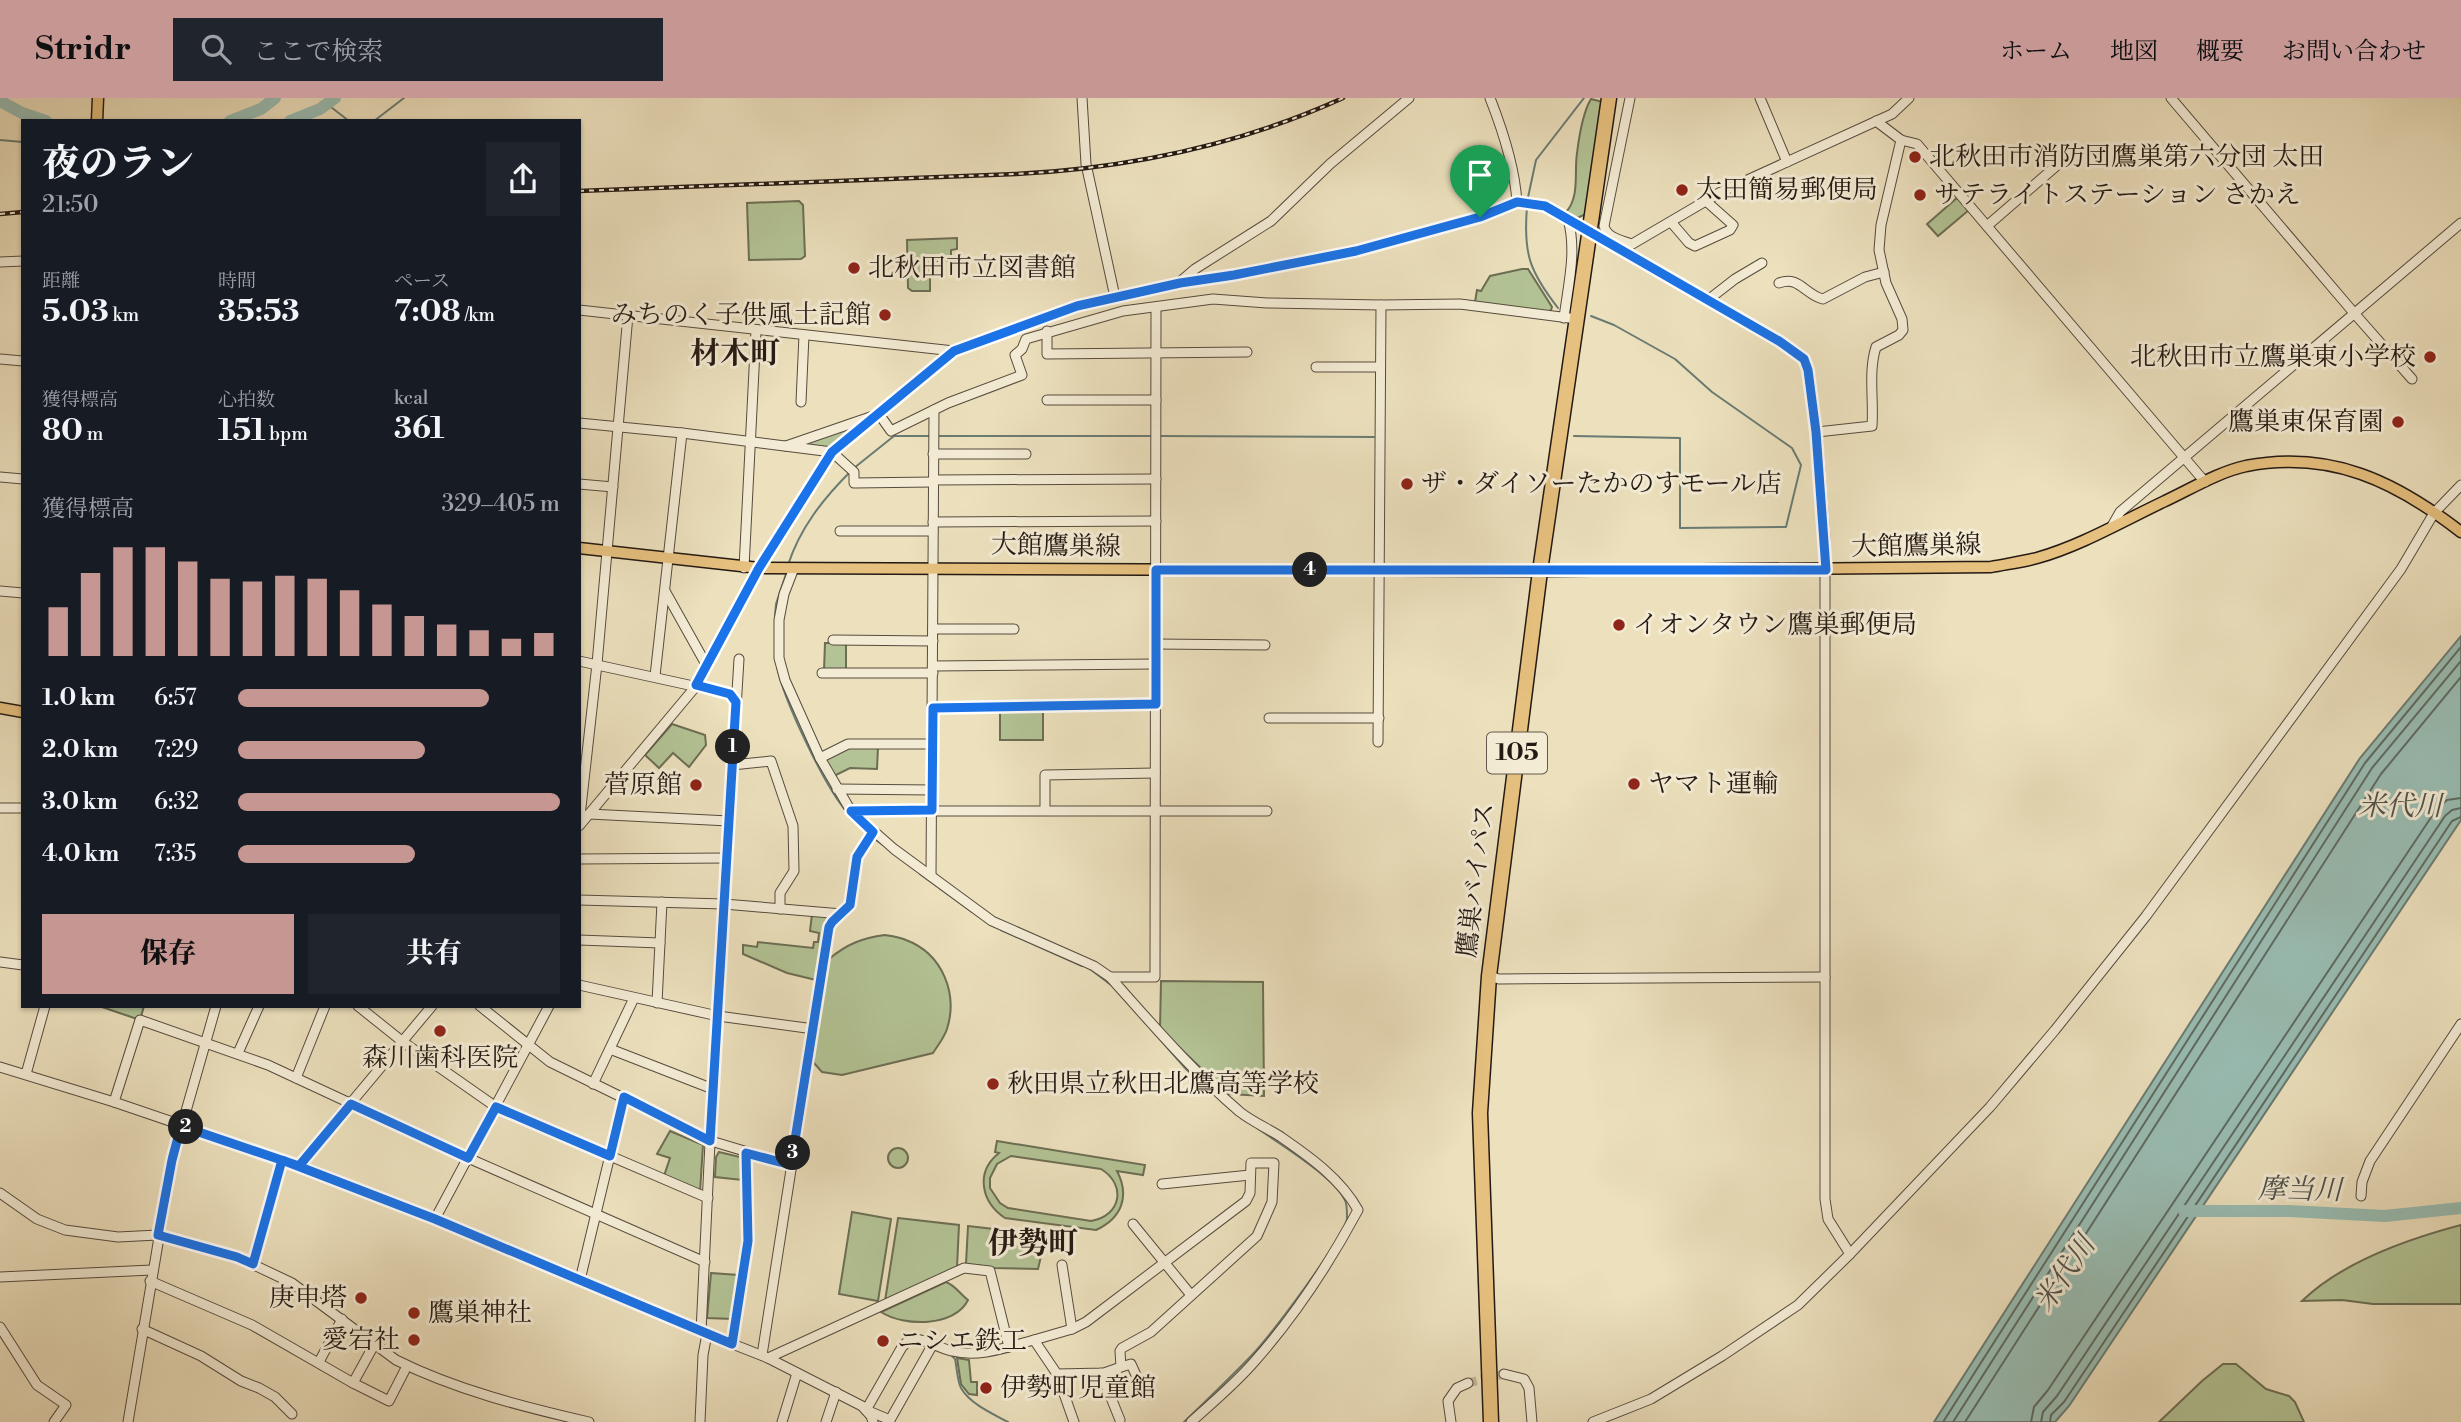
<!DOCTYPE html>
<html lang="ja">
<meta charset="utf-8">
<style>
body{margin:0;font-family:"Libre Bodoni","Noto Serif JP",serif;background:#20242c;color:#f1f3f6;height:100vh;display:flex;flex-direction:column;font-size:26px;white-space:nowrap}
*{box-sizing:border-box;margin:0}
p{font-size:23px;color:#9ea1a6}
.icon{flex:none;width:38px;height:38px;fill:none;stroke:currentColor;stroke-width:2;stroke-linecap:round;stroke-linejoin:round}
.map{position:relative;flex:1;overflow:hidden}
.sheet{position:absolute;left:21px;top:21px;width:560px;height:889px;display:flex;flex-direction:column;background:#171b24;border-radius:0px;box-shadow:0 2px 5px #0004}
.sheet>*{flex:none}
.pin{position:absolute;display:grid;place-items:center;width:60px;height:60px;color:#fff;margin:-72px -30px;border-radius:50% 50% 50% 0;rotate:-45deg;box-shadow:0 0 7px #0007}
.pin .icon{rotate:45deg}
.km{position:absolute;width:35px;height:35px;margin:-18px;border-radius:50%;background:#222;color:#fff;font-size:19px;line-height:35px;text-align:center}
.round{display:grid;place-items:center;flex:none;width:74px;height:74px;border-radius:0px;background:#20242c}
.headline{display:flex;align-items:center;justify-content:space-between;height:119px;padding:0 21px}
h1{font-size:38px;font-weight:800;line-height:52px}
.figures{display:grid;grid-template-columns:repeat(3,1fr);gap:10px;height:119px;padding:7px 21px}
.figures div{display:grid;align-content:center}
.figures b{font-size:30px;font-weight:800}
.figures small{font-size:19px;font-weight:400}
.figures p{font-size:19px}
.chart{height:196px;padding:14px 21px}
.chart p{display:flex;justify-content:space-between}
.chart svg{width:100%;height:126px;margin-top:7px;stroke:#c59692;stroke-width:6}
.cta{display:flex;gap:14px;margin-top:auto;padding:14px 21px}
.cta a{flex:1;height:80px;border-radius:0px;background:#c59692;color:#111;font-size:28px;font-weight:800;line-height:80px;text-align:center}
.cta a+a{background:#20242c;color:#f1f3f6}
ul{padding:0 21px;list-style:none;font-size:23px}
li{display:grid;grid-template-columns:112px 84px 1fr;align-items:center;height:52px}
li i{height:18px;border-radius:9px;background:#c59692}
header{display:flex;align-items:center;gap:42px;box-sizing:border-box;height:98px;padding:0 35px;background:#c59692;color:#111}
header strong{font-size:33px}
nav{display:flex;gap:38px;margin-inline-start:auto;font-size:24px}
.search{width:490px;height:63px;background:#20242c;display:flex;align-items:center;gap:18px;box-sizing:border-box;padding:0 24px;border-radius:0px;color:#9ea1a6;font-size:26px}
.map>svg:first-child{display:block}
.green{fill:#b3c395;stroke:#6c6e54;stroke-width:2;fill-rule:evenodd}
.water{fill:#99bdb3;stroke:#6a7b73;stroke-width:2}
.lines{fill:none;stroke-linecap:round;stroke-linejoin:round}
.shore{stroke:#5e6b63;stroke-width:2}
.stream{stroke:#6a7b73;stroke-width:2}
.river{stroke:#99bdb3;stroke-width:12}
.minor-tunnel{stroke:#c4b89b;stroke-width:9;stroke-dasharray:9 4.5;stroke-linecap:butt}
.minor-casing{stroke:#564b3e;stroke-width:11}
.major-casing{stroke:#241913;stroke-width:13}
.highway-casing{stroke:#241913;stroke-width:17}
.minor{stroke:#f3ebd4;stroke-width:9}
.major{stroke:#e6c07e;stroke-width:10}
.highway{stroke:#e6c07e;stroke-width:14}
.rail-casing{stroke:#241913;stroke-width:4.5}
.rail{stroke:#f3ebd4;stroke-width:2;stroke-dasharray:5;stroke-linecap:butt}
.route-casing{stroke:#fff;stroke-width:14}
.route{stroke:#1a73e8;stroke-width:9}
.poi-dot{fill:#8f2418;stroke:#f3ebd4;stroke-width:2.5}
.labels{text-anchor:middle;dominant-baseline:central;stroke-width:6;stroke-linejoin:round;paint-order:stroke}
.shield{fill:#f3ebd4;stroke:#62584d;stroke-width:2}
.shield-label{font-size:24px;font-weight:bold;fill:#241913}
.poi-label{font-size:26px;fill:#241913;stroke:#f3ebd4;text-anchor:start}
.street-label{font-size:26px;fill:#241913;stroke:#f3ebd4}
.water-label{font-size:28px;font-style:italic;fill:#4d524b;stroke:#f3ebd4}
.quarter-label{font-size:30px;font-weight:bold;fill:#241913;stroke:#f3ebd4}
</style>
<header>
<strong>Stridr</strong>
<div class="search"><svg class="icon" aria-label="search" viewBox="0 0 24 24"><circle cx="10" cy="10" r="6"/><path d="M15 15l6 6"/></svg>ここで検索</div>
<nav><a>ホーム</a><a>地図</a><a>概要</a><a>お問い合わせ</a></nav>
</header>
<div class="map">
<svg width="2461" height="1324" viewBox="0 0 2461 1324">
<rect width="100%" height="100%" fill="#ece0bd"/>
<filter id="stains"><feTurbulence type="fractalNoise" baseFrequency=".00286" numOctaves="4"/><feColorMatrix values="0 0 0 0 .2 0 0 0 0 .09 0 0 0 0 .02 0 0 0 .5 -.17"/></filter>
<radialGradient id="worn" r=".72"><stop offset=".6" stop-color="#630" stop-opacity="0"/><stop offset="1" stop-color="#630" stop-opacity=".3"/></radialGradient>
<!-- green -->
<g class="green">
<path d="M1591 1 1603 4 1586 116 1575 121 1566 114C1580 99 1574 74 1577 55 1579 39 1583 14 1591 1Z"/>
<path d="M1958 99 1969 112 1938 138 1927 126Z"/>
<path d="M799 103 803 107 805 158 801 161 749 162 747 105Z"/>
<path d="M957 140V151L951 152V163H930V193H912L908 190 907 142Z"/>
<path d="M1522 171H1528L1552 209 1551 212 1546 215 1475 204 1477 192 1481 193 1490 178Z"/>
<path d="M879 316 832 354 786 348Z"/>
<path d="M825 545H846V572H824Z"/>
<rect x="1000" y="611" width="43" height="31"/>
<path d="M672 626 705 637 706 647 689 669 673 655 659 670 645 657Z"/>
<path d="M848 649H878L877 671 850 670 834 678 824 661Z"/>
<path d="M812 816 836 817 826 830 816 882 787 875 743 856V847L757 849 758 844 813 850 814 844H818L819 835 810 833Z"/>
<path d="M885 837C892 838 900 839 906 842 943 856 958 896 947 931 944 940 938 947 933 955L842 977 822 974 814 965V957L829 861C847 846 862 840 885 837Z"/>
<path d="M1161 883 1263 884 1264 998 1228 996 1160 931Z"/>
<path d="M99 908H144L140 922Z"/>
<path d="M670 1033 703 1047 700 1094 664 1078 670 1060 657 1056Z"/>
<path d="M997 1043 1145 1067 1143 1077 1117 1073C1130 1098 1122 1120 1096 1132L1005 1120C981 1104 975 1074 999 1055L995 1054ZM1011 1058 1101 1071C1127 1087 1121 1118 1091 1123L1008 1110 1000 1105 990 1090V1080L997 1066Z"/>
<circle cx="898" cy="1060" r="10"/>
<path d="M719 1054 740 1059 743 1067 742 1082 715 1079 716 1059Z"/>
<path d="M852 1114 891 1121 878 1203 839 1196Z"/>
<path d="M898 1120 959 1127 957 1169 885 1203Z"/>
<path d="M2461 1127V1206H2373L2342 1202 2302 1203C2342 1164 2408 1141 2461 1127Z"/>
<path d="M968 1128 1046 1137 1038 1171 992 1170 966 1166Z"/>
<path d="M711 1175 738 1177 733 1221 707 1220Z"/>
<path d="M946 1184C956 1188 960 1196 968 1202 955 1229 904 1229 881 1214Z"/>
<path d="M957 1260 969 1262 971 1284H977V1297L969 1296 961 1286Z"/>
<path d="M2223 1266H2236L2266 1291 2289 1298 2295 1304 2304 1324H2159L2202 1283Z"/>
</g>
<!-- water -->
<path class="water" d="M2461 538V722L2069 1308 2055 1324H1934L2360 660Z"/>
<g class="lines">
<!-- shore -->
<g class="shore">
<path d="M1943 1324 2365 665 2461 549"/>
<path d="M1953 1324 2372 670 2461 563"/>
<path d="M1965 1324 2381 676 2461 579"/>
<path d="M2031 1324 2034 1309 2048 1292 2436 712 2447 702 2461 700"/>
<path d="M2041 1324 2043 1314 2057 1298 2445 718 2452 712 2461 710"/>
<path d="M2050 1324 2051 1317 2064 1304 2452 723 2461 719"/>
</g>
<!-- stream -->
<g class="stream">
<path d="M327 6 349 23"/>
<path d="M374 23 404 0"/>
<path d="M0 42 23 44"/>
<path d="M1527 104 1536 62 1584 0"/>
<path d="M1527 109C1523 156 1530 174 1558 210"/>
<path d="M937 338H1152"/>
<path d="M1158 338 1374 339"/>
<path d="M1574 338 1680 340V430L1786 429 1801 367 1792 350 1712 294 1675 261 1614 227 1591 218"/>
<path d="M854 370 894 338H932"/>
<path d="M788 467C800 430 823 401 850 374"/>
<path d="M775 518 776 506 786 476"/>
<path d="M775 534V560"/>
<path d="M777 568C783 601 825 689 847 714"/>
<path d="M850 718 869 736"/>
<path d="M873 740 883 747"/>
<path d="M920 776 972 814"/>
<path d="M1001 832 1082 868"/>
<path d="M1090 871 1111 887"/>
<path d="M1136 914 1186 971 1206 989"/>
<path d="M952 1258 955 1261C957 1270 957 1282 961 1290 970 1306 993 1316 1008 1324"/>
<path d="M1184 1324C1207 1302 1230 1280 1252 1257 1270 1238 1343 1142 1347 1121 1347 1117 1347 1109 1346 1105 1338 1081 1278 1045 1257 1030"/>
</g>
<!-- river -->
<g class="river">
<path d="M0 3 22 15 46 23"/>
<path d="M230 23 261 11 275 0"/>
<path d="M290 23 320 11 335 0"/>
<path d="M2184 1113H2289L2385 1118 2461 1110"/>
</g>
<!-- minor-tunnel -->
<path class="minor-tunnel" d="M1468 1285 1504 1276"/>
<!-- minor casing -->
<g class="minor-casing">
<g id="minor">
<path d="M1082 0 1086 66 1115 199"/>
<path d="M1490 0C1503 33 1515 69 1517 105"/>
<path d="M1630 0 1604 128C1607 140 1621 142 1631 146"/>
<path d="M1760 0 1787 64"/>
<path d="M2171 0 2354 215 2412 281"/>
<path d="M1876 23 1901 42 1917 46 2205 384"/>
<path d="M1671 124 1689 145 1695 148 1730 132 1733 127 1706 103"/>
<path d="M1987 128 2070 56"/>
<path d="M1622 152 1721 94 1892 16 1909 0"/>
<path d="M0 164 23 163"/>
<path d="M1181 183 1195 171 1271 123 1330 66 1409 0"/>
<path d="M1779 185C1799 177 1805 197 1823 201L1865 179 1884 174"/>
<path d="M1708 202 1735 181 1762 165"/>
<path d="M579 212 954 253"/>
<path d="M1564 220C1568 187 1577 154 1568 121"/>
<path d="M1047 233V256L1247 254"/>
<path d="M0 261 23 263"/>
<path d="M1316 269H1380"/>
<path d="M1047 302H1156"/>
<path d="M801 304 804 237"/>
<path d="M579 325 682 335 832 354 854 374V385L933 384"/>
<path d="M1817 334 1872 328C1874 302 1868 274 1876 249L1899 237 1903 232 1902 221 1886 185 1879 152 1881 127 1901 42"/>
<path d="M786 348 879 316 891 333 948 305 1022 277 1015 257 1022 251 1026 241 1123 213 1213 201 1267 205 1381 207 1460 206 1577 221"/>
<path d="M933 356H1026"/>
<path d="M0 379 23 381"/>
<path d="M933 382 1156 381"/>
<path d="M579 386 613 389"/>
<path d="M933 424 1156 423"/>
<path d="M2112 428 2120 414 2461 125"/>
<path d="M840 433H933"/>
<path d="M744 470 756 232"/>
<path d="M794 470 784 496 779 522V560L785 582 820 660 851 713 894 751 992 823 1094 868 1110 879C1152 926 1192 973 1240 1014 1253 1024 1267 1030 1281 1039 1310 1059 1341 1081 1358 1112 1329 1166 1294 1219 1254 1264 1235 1286 1212 1305 1191 1324"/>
<path d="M0 493 23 495"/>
<path d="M665 493 707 568"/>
<path d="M933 531H1014"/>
<path d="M833 542 933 543"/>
<path d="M1155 546 1265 547"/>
<path d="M579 563 730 596 736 604"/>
<path d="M933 568 1155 566"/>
<path d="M822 575H933"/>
<path d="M655 578 682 335"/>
<path d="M933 610 1155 606"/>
<path d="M1269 620H1379"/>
<path d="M1378 644 1381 207"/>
<path d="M820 660 848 646H932"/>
<path d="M732 667 771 663 793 728 794 773 780 795V811"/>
<path d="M837 691 932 692"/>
<path d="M0 710H23"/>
<path d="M1045 712V677L1155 675"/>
<path d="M851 713H1267"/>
<path d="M589 716 729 723"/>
<path d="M579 727 597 566 628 217"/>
<path d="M579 728 697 587 759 470 832 354 954 253 1077 208 1180 185 1234 177 1356 153 1462 125 1517 105 1545 108 1779 243 1804 261 1809 272 1817 334 1825 439V1101L1828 1121 1850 1156"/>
<path d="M579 761 727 760"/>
<path d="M931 778 934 312"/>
<path d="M579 802 724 806 842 816"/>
<path d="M579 842 660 845"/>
<path d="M0 864 23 867"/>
<path d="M1489 878 1499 881 1825 879"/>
<path d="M1110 879H1155L1156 209"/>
<path d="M579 887 718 918 814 931"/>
<path d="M657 905 662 804"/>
<path d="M358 908 403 944 496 1009 708 1100"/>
<path d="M480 908 550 964 711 1043 791 1067"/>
<path d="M610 951 713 991"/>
<path d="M238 955 259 908"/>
<path d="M0 969 114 1004 299 1067 435 1121 707 1236 768 1260 862 1308 871 1318 873 1324"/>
<path d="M26 976 45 908"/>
<path d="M296 980 325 908"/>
<path d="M593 986 634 900"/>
<path d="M114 1004 140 922 268 967 468 1060 705 1164"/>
<path d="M299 1067 432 908"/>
<path d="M1162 1086 1250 1077"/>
<path d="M0 1095 37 1121 65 1132 118 1139 158 1137 237 1159 292 1185 396 1262C456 1292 524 1309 589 1324"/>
<path d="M2361 1098 2362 1084 2370 1063 2461 926"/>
<path d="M435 1121 549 908"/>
<path d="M1133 1126 1191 1197"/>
<path d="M253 1166 282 1062"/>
<path d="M1062 1167 1072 1231"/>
<path d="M0 1179 152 1172"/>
<path d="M580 1182 624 999"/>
<path d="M150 1183 252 1227 353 1285 374 1247"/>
<path d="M0 1229 37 1287 66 1307 54 1324"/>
<path d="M142 1231 201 1258 241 1283 259 1290 275 1299 292 1316"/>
<path d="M701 1234 711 1023 739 561"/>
<path d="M732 1246 748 1143 746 1054"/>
<path d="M933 1246 890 1322 866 1312 902 1249 910 1241C926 1240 937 1250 952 1253 980 1260 1007 1249 1034 1242"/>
<path d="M762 1257 829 829 832 824 850 807 857 759 873 734"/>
<path d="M768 1260 964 1170 990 1173 1009 1249"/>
<path d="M319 1264 342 1221"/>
<path d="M1121 1269 1131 1266 1141 1288"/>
<path d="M1101 1275 1120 1322"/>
<path d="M1057 1276 1104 1275 1121 1269 1120 1253 1122 1250 1151 1234 1257 1138 1272 1104 1274 1065H1251L1250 1095 1246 1103 1086 1224 1072 1231 1034 1242 1057 1276 1074 1324"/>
<path d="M1504 1276 1524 1281 1529 1290 1532 1324"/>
<path d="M353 1285 389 1303 407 1268"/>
<path d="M128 1324 172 1062 216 908"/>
<path d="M700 1324 703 1257 707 1236"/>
<path d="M782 1324 797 1275"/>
<path d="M826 1324 836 1294"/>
<path d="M1451 1324 1448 1303 1457 1290 1468 1285"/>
<path d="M1593 1324 1651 1301 1722 1258 1798 1207 1850 1156 1990 1009 2055 932 2146 818 2401 471 2434 415 2461 387"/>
</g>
</g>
<!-- major casing -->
<g class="major-casing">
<g id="major">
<path d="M97 23 98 0"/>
<path d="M579 450 759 470 1540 473 1991 469C2006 466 2022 464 2037 460 2080 448 2123 423 2163 404 2189 392 2218 374 2246 368 2331 352 2395 383 2461 434"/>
<path d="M0 610 23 614"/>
</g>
</g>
<!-- highway casing -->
<g class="highway-casing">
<path id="highway" d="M1491 1324 1480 1015 1489 878 1540 473 1609 0"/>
</g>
<!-- minor -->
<use href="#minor" class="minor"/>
<!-- major -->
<use href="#major" class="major"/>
<!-- highway -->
<use href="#highway" class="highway"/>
<!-- rail casing -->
<g class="rail-casing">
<g id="rail">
<path d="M579 93 1016 76C1128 70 1240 47 1343 0"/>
<path d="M0 116 23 114"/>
</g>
</g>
<!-- rail -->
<use href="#rail" class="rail"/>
</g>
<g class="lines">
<!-- route casing -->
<g class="route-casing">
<path id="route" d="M1480 119 1356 153 1234 177 1180 185 1077 208 954 253 832 354 759 470 696 587 730 596 736 604 710 1043 624 999 610 1058 496 1009 468 1060 351 1006 299 1068 181 1028 172 1062 158 1137 237 1159 253 1166 282 1062 435 1121 732 1246 748 1143 746 1055 791 1067 829 829 832 824 850 807 857 759 873 734 851 713 932 712 933 610 1156 606V472H1826L1816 334 1808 272 1804 261 1779 243 1545 108 1517 104 1480 119"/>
</g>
<!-- route -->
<use href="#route" class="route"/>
</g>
<!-- markers -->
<g class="poi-dot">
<circle cx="1915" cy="59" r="7"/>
<circle cx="1682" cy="92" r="7"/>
<circle cx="1920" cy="97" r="7"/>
<circle cx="854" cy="170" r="7"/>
<circle cx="885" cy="217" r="7"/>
<circle cx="2430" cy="259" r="7"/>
<circle cx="2398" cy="324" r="7"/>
<circle cx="1407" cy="386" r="7"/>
<circle cx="1619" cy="527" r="7"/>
<circle cx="1634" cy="686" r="7"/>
<circle cx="696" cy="687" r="7"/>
<circle cx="440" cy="933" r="7"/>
<circle cx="993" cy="986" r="7"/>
<circle cx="361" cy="1200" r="7"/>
<circle cx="414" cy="1215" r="7"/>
<circle cx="414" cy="1242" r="7"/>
<circle cx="883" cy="1243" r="7"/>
<circle cx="986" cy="1290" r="7"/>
</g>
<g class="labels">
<!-- shield labels -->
<rect class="shield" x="1487" y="634.5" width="60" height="41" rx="5"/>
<g class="shield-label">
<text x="1517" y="655">105</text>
</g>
<!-- poi labels -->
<g class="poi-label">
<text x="1929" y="59">北秋田市消防団鷹巣第六分団 太田</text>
<text x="1696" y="92">太田簡易郵便局</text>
<text x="1934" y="97">サテライトステーション さかえ</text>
<text x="868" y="170">北秋田市立図書館</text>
<text x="871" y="217" text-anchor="end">みちのく子供風土記館</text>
<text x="2416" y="259" text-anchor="end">北秋田市立鷹巣東小学校</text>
<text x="2384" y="324" text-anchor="end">鷹巣東保育園</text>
<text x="1421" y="386">ザ・ダイソーたかのすモール店</text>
<text x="1633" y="527">イオンタウン鷹巣郵便局</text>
<text x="1648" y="686">ヤマト運輸</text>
<text x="682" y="687" text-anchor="end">菅原館</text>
<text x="440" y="960" text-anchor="middle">森川歯科医院</text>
<text x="1007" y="986">秋田県立秋田北鷹高等学校</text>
<text x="347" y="1200" text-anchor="end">庚申塔</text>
<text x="428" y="1215">鷹巣神社</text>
<text x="400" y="1242" text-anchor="end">愛宕社</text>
<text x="897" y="1243">ニシエ鉄工</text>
<text x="1000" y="1290">伊勢町児童館</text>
</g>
<!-- street labels -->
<g class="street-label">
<text transform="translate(1056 448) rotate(1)">大館鷹巣線</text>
<text transform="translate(1916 448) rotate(-1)">大館鷹巣線</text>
<text transform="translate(1476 782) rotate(-83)">鷹巣バイパス</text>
</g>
<!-- water labels -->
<g class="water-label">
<text x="2400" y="708">米代川</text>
<text transform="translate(2300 1092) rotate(1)">摩当川</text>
<text transform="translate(2065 1176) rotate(-56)">米代川</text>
</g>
<!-- quarter labels -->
<g class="quarter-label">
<text x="735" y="256">材木町</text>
<text x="1033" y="1146">伊勢町</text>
</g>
</g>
<rect width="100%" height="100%" filter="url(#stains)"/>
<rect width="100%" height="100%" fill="url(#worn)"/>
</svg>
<div class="pin" style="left:1480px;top:119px;background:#1e9e55"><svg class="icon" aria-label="arrive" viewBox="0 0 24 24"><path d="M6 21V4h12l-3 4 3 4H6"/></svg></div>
<b class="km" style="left:733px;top:649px">1</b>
<b class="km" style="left:186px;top:1029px">2</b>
<b class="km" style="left:793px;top:1055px">3</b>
<b class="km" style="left:1310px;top:472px">4</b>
<section class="sheet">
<div class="headline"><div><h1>夜のラン</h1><p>21:50</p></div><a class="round"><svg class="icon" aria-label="share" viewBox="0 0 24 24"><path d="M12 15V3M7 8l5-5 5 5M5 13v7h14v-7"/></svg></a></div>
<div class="figures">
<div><p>距離</p><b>5.03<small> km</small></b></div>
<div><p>時間</p><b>35:53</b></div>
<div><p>ペース</p><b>7:08<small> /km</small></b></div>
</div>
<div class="figures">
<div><p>獲得標高</p><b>80<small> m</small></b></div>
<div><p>心拍数</p><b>151<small> bpm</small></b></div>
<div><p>kcal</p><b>361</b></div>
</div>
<div class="chart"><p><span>獲得標高</span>329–405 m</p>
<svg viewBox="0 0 160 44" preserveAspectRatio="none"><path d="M5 44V27M15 44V15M25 44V6M35 44V6M45 44V11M55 44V17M65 44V18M75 44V16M85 44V17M95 44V21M105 44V26M115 44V30M125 44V33M135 44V35M145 44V38M155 44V36"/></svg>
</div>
<ul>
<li><b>1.0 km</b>6:57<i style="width:78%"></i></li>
<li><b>2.0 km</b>7:29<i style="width:58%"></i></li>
<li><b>3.0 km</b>6:32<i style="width:100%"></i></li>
<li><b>4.0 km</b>7:35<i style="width:55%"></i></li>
</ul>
<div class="cta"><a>保存</a><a>共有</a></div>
</section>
</div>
